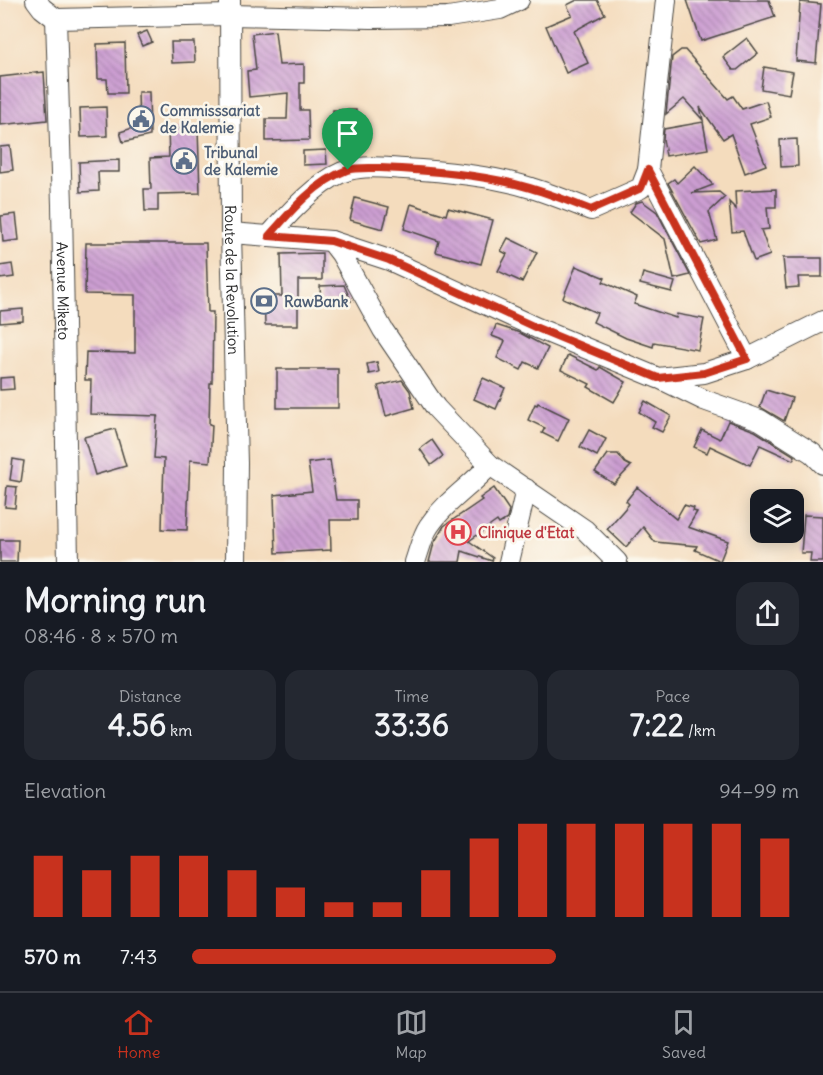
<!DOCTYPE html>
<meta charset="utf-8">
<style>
body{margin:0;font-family:Delius,sans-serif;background:#242831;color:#f1f3f6;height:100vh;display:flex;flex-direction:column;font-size:22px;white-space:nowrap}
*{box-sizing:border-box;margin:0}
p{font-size:20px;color:#9ea1a6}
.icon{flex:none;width:33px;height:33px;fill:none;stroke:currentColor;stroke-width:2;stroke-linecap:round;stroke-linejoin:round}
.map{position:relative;height:562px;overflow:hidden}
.details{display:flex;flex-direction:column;background:#171b24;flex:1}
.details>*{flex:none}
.fabs{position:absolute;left:750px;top:489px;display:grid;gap:12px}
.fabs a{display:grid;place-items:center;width:54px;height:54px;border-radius:12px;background:#171b24;box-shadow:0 3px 15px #0003;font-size:30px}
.pin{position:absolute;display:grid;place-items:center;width:51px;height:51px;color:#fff;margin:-62px -26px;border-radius:50% 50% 50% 0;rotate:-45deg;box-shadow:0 0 6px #0007}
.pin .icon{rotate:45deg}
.round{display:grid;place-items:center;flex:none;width:63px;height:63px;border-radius:18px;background:#242831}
.summary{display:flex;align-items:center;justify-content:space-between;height:102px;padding:0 24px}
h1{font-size:33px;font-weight:800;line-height:45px}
.figures{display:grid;grid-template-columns:repeat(3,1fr);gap:9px;height:102px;padding:6px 24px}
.figures div{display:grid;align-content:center;border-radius:15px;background:#242831;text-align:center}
.figures b{font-size:30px;font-weight:800}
.figures small{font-size:16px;font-weight:400}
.figures p{font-size:16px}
.chart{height:168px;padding:12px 24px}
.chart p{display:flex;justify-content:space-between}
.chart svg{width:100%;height:108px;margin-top:6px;stroke:#c8321e;stroke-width:6}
ul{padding:0 24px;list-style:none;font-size:20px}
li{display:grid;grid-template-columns:96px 72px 1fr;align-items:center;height:45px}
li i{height:15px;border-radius:8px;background:#c8321e}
.menu{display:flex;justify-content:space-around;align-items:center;height:84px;border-top:2px solid #363941;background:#171b24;font-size:16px;color:#9ea1a6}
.menu a{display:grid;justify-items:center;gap:3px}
.menu .current{color:#c8321e}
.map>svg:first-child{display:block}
.building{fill:url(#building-back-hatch)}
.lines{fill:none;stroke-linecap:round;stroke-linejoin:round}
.minor-casing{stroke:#494641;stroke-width:22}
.minor{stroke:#fff;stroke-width:20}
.route-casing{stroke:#fff;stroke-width:12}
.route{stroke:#c8321e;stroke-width:8}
.labels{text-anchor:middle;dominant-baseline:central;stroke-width:5;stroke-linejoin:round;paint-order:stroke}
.service-label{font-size:15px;font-weight:bold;fill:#4e5e75;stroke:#fbf7ec;text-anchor:start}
.street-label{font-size:15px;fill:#2b2b2b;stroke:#fbf7ec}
.health-label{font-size:15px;font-weight:bold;fill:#be3a42;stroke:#fbf7ec;text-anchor:start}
</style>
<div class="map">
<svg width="823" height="562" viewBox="0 0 823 562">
<defs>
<pattern id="building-back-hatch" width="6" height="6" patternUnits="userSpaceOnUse" patternTransform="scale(1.5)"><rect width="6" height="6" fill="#cc9ed2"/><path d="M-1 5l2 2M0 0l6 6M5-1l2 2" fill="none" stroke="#a681ab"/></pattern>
</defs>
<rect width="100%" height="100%" fill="#fbf7ec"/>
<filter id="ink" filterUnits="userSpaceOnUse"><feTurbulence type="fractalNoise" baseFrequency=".0167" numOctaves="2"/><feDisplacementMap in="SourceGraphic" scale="12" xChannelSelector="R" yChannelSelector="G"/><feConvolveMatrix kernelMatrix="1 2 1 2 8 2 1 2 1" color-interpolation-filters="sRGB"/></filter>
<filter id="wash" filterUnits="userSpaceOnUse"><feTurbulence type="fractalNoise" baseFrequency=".008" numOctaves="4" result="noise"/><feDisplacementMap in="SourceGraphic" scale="24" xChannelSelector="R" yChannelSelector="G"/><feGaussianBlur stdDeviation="1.35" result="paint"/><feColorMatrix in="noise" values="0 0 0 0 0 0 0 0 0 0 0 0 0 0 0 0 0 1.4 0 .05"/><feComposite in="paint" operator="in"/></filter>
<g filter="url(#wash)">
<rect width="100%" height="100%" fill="#f4dcbd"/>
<g id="blocks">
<!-- building -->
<g class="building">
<path d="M577 0H597L605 14 574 31 588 63 566 73 546 26 572 15 567 5Z"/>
<path d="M687 0H769L775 17 701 41Z"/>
<path d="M800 2 821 4 816 63 796 61Z"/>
<path d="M147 31 152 42 142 46 137 35Z"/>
<path d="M275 31 279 65 304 64V83H300V110H308L309 140 266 141V119H287L288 93 249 97 247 71 256 70 252 34Z"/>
<path d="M747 38 758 53 737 70H733L723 57Z"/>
<path d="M171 42H194L195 62 172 63Z"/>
<path d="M125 43 126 93H108L107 79H98L97 44Z"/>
<path d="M681 50H685L728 99 733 96 742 109 766 101 771 117 750 124 766 165 745 173 731 134 723 139 700 107 703 120 684 99 666 114 672 57Z"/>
<path d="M764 67 793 72 789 94 761 89Z"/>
<path d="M44 72 47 120 0 125V77Z"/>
<path d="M138 92H149L150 136 123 142 120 132 139 126Z"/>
<path d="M106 107 107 136 81 137 80 108Z"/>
<path d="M333 110H356L355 142 332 141Z"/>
<path d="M703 122 708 149 666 156 663 139 664 129Z"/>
<path d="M198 128 200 193 158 194V211H145L144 189H151L150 158 169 157 168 129Z"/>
<path d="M797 139 798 166 781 167 780 140Z"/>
<path d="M10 146 13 170 0 172V147Z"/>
<path d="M326 150 327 164 303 165V151Z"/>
<path d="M119 160V172H98L99 191 80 192 79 162Z"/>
<path d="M695 166 713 185 692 193 719 192 725 197 709 212 717 240 701 244 668 183 674 179 677 183Z"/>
<path d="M776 189V207H767L769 229 761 230 770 255 754 261 743 231 732 232 729 202 736 209 735 191Z"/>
<path d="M355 198 389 207 383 229 350 220Z"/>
<path d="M642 201 657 212 690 275 674 279 665 239 630 212 636 203Z"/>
<path d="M411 204 446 215 448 208 493 220 481 264 436 252 439 241 404 229Z"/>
<path d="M16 214 19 240 3 242 1 216Z"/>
<path d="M508 238 537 252 522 282 498 271 507 254 501 251Z"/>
<path d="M86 243H206L208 312H213L212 383H210L209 424 212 425 210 462 190 460 187 530 162 529 164 459 154 458 157 417 159 416 90 414 91 380H85L86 352 135 353V295L85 294Z"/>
<path d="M322 253V280H298V325H265L264 296H282L281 254Z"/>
<path d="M783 258H822V277H798L799 287 786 288Z"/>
<path d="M12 264 14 277 0 279V266Z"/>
<path d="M576 266 605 278 603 282 637 297 634 304 676 318 677 314 704 319 698 350 654 342 653 347 626 338 593 322 597 313 563 298Z"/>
<path d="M643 273 675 282 672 292 640 284Z"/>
<path d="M344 285 351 301 321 303 320 286Z"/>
<path d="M23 309V321L0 323V311Z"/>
<path d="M496 325 520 333 548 348 538 368 525 362 521 370 497 358 505 341 492 336Z"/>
<path d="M568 355 598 370 600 367 626 382 614 402 588 387 590 384 561 370Z"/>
<path d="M377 362 379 372 369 374 367 364Z"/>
<rect x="277" y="369" width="61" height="39"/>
<path d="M13 377 14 389 0 390V378Z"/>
<path d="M483 378 505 388 496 409 474 399Z"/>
<path d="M402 380 410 391 414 408 386 416 378 386Z"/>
<path d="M766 390 792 398 784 421 760 407Z"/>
<path d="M645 401 671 416 662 432 652 427 655 422 639 412Z"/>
<path d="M538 403 569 418 558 441 542 433 545 428 528 420 535 404 537 405Z"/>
<path d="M728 421 755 431 795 456 793 460 760 445 750 465 710 446 707 453 694 447 702 430 720 439Z"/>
<path d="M115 429 126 466 95 475 84 437Z"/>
<path d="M589 430 606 439 597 456 580 447Z"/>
<path d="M432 440 443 456 431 465 420 449Z"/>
<path d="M608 454H618L625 463 631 466 614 484 595 472Z"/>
<path d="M13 459 24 461 21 482 10 480Z"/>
<path d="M330 460 336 500H357V520H330L331 550 276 553 274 495 312 491 308 463Z"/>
<path d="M7 486 17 487 15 508 5 507Z"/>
<path d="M637 487 676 519 684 505 694 508 693 511 697 512 688 527 728 541 720 561 695 550 697 546 655 542 643 527 626 547 607 529 629 504 626 501Z"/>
<path d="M494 488 509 510 507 519 499 524 497 521 469 541 493 558 492 561 462 551 460 562H429L434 543 444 526 482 500 480 498Z"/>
<path d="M804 515 823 516V562H810L811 553H801Z"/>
<path d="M0 540H18L17 562H0Z"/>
</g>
</g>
</g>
<g filter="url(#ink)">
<use href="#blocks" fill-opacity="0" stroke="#494641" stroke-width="1.5"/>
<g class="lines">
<!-- minor casing -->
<g class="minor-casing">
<g id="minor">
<path d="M36 0 42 8 56 19 230 15 371 18 448 17 500 9 519 0"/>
<path id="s1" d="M230 0 231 233 237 463 236 562"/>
<path id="s2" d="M56 19 62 205 68 562"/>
<path d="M648 170 747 359"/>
<path d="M231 233 331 241 389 260 537 328 658 378 704 373 747 359 823 321"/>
<path d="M269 236C287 215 321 177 349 170 366 165 386 168 404 169 442 171 494 176 531 188 551 194 571 202 591 210L641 188 648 170 666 0"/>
<path d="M331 241 341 254 383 330 436 408 490 465 585 530 617 562"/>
<path d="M661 379 704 400 760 420 812 453 823 464"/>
<path d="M415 562C419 551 422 536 429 526 445 502 471 486 490 465"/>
<path d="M509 562 526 489"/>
</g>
</g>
<!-- minor -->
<use href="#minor" class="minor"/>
</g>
</g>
<g class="lines" filter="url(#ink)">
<!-- route casing -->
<g class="route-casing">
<path id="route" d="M380 168C428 170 484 174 530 188 551 194 571 202 591 210L641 188 648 170 747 359 704 373 658 378 537 328 389 260 331 241 269 236C290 212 315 182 347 170 356 167 369 168 380 168Z"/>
</g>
<!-- route -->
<use href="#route" class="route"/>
</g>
<!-- icons -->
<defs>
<g id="civic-ring" transform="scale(1.35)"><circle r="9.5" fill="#fbf7ec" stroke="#5c6f8a" stroke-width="1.5"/><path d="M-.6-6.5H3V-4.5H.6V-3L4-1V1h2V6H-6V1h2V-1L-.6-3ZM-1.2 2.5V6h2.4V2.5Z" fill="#5c6f8a"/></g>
<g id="bank-ring" transform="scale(1.35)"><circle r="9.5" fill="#fbf7ec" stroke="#5c6f8a" stroke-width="1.5"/><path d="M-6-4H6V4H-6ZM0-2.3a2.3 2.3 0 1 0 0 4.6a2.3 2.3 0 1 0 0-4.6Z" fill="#5c6f8a"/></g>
<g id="hospital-ring" transform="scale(1.35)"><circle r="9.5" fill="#fbf7ec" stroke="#e0444e" stroke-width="1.5"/><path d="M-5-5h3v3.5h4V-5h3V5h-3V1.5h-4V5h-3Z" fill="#e0444e"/></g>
</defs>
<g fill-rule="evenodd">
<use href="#civic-ring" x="141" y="119"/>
<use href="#civic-ring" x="184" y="161"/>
<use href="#bank-ring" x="264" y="301"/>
<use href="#hospital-ring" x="458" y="532"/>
</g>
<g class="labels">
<!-- service labels -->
<g class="service-label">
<text x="160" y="110">Commisssariat<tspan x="160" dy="17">de Kalemie</tspan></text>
<text x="204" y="152">Tribunal<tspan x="204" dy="17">de Kalemie</tspan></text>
<text x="284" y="301">RawBank</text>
</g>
<!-- street labels -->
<g class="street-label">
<text stroke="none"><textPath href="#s1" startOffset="280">Route de la Revolution</textPath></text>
<text stroke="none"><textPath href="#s2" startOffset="272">Avenue Miketo</textPath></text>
</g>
<!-- health labels -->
<g class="health-label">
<text x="478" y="532">Clinique d'Etat</text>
</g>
</g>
</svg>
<div class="fabs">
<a><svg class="icon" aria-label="layers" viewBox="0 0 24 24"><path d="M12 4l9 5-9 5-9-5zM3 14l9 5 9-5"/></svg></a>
</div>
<div class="pin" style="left:348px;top:170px;background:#1e9e55"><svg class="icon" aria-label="arrive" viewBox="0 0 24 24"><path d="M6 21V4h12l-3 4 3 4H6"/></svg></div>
</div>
<section class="details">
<div class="summary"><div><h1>Morning run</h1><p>08:46 · 8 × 570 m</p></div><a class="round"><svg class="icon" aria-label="share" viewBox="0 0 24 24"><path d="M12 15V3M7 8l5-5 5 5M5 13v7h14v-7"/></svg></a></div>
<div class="figures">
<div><p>Distance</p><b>4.56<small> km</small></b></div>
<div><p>Time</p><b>33:36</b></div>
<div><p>Pace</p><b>7:22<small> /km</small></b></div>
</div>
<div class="chart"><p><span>Elevation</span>94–99 m</p>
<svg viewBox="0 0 160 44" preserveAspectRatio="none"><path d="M5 44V19M15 44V25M25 44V19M35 44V19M45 44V25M55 44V32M65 44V38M75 44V38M85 44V25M95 44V12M105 44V6M115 44V6M125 44V6M135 44V6M145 44V6M155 44V12"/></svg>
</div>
<ul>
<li><b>570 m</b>7:43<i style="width:60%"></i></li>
</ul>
</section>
<nav class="menu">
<a class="current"><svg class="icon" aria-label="home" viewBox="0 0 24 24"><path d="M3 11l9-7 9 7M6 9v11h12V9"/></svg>Home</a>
<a><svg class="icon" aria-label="map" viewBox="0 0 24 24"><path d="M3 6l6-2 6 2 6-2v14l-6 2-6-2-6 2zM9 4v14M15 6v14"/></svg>Map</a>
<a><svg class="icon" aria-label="saved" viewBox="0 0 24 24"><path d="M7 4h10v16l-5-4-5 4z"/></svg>Saved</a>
</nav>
